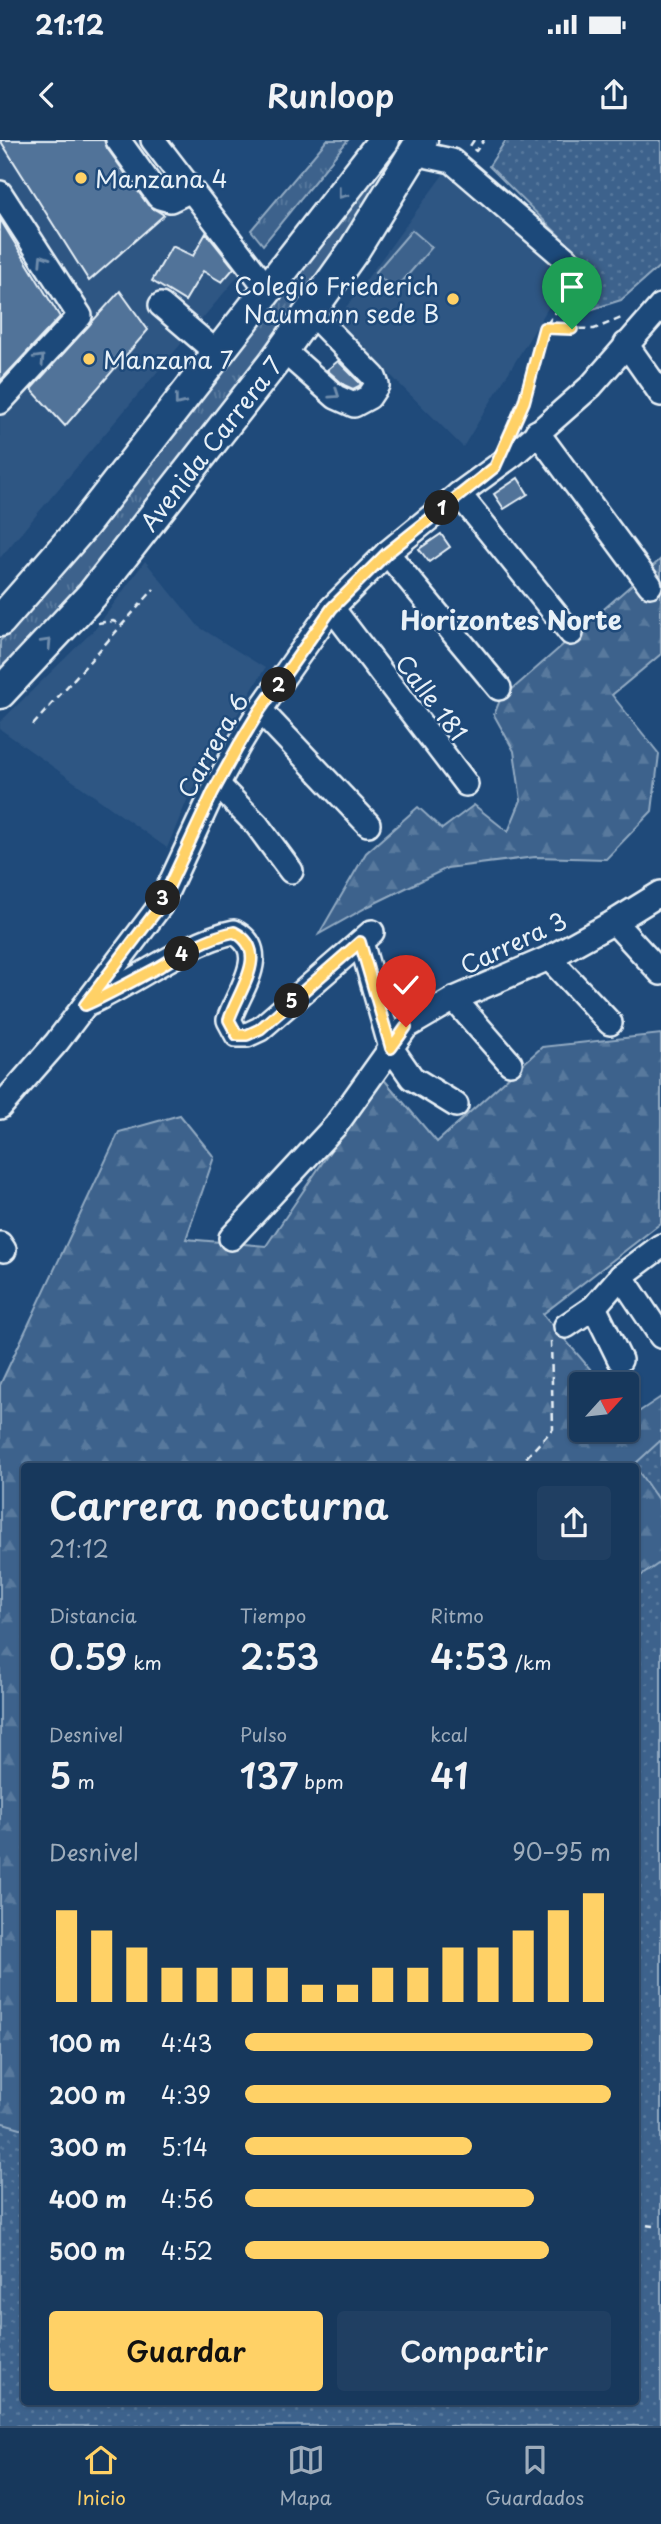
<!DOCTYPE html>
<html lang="es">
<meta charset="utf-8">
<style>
body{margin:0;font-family:"Playpen Sans",sans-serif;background:#203f62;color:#f1f3f6;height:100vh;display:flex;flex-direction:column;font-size:26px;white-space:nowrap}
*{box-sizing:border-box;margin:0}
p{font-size:23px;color:#9eacbb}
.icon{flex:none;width:38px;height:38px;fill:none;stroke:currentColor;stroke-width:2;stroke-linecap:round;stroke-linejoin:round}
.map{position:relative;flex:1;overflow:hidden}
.panel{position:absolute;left:21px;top:1323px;width:618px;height:942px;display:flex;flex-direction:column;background:#17385c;border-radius:7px;box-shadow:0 2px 5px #0004,0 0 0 2px #365272}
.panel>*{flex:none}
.needle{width:46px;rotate:63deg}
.fabs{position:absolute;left:569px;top:1232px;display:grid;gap:14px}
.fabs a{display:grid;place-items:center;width:70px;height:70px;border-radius:7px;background:#17385c;box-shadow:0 2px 5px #0004,0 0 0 2px #365272;font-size:35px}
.pin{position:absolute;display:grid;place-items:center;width:60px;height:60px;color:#fff;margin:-72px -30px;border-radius:50% 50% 50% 0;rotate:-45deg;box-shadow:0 0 7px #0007}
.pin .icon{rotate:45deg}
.km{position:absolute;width:35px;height:35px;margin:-18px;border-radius:50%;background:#222;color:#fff;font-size:19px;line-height:35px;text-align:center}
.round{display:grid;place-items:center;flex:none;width:74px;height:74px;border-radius:7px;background:#203f62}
.headline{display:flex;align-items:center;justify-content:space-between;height:119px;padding:0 28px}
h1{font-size:38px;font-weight:600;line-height:52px}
.figures{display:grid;grid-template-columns:repeat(3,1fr);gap:10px;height:119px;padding:7px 28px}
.figures div{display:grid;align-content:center}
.figures b{font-size:35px;font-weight:600}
.figures small{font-size:19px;font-weight:400}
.figures p{font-size:19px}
.chart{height:196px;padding:14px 28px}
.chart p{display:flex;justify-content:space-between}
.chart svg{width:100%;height:126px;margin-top:7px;stroke:#ffd166;stroke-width:6}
.cta{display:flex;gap:14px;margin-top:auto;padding:14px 28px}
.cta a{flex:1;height:80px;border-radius:7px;background:#ffd166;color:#111;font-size:28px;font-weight:600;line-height:80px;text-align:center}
.cta a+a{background:#203f62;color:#f1f3f6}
ul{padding:0 28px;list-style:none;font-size:23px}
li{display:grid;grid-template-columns:112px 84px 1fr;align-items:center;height:52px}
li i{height:18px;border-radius:9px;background:#ffd166}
.status{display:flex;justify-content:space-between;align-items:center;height:49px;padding:0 35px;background:#17385c;direction:ltr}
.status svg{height:19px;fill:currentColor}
header{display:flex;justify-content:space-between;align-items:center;height:91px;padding:0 28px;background:#17385c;font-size:32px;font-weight:600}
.tab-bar{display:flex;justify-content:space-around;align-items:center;height:98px;border-top:2px solid #365272;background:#17385c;font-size:19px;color:#9eacbb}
.tab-bar a{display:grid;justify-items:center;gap:4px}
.tab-bar .active{color:#ffd166}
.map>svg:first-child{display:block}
.built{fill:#2e5683}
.grass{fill:url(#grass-tufts);stroke:#92aac2;stroke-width:2}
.forest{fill:url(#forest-firs);stroke:#92aac2;stroke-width:2}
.park{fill:url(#park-dots);stroke:#92aac2;stroke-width:2}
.pitch{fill:#3c628c;stroke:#92aac2;stroke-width:2}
.building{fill:#517399;stroke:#e8f1f8;stroke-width:2}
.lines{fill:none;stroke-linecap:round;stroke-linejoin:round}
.minor-casing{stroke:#e8f1f8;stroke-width:28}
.major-casing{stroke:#e8f1f8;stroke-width:35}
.path{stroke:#e8f1f8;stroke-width:2.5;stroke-dasharray:7 5;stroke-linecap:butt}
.minor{stroke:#1f4a7a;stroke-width:23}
.major{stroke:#1f4a7a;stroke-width:30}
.oneway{stroke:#6f8dac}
.route-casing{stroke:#fff;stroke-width:14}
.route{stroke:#ffd166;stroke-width:9}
.poi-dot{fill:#ffd166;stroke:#1f4a7a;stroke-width:2.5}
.labels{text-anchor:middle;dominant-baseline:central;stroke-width:5;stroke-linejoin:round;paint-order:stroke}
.poi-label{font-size:24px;fill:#e8f1f8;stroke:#1f4a7a;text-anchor:start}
.street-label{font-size:24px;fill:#e8f1f8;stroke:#1f4a7a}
.neighbourhood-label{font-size:26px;font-weight:bold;fill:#e8f1f8;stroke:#1f4a7a}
</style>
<div class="status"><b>21:12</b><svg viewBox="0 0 49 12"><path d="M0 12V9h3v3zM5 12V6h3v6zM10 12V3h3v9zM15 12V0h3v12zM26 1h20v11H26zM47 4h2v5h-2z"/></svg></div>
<header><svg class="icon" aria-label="back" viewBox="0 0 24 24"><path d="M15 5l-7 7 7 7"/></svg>Runloop<svg class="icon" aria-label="share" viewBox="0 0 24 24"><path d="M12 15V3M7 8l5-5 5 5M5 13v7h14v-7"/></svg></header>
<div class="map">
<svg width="661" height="2286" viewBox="0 0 661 2286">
<defs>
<pattern id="grass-tufts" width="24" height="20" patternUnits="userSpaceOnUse" patternTransform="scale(1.75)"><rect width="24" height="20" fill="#3c628c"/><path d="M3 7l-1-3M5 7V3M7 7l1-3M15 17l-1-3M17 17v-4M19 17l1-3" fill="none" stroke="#58799d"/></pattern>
<pattern id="forest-firs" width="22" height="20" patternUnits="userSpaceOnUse" patternTransform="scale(1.75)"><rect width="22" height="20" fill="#3c628c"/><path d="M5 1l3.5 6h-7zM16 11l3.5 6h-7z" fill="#58799d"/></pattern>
<pattern id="park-dots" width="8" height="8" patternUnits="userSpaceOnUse" patternTransform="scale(1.75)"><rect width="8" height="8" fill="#3c628c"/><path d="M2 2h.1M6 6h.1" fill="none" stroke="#58799d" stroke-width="1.8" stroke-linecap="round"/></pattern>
</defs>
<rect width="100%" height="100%" fill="#1f4a7a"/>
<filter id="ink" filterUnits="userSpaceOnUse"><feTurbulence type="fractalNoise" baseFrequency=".0143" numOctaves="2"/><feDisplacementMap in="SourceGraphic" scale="14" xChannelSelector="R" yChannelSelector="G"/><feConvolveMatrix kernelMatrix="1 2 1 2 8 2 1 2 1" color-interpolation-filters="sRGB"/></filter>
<g filter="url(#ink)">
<!-- built -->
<g class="built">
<path d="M0 0H145L245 128 0 418Z"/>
<path d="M445 32 567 137 463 307 336 181Z"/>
<path d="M145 421 199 487 265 528 188 658 167 708 0 589V582L96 488Z"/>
</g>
<!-- grass -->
<g class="grass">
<path d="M327 0H348L263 105 251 90Z"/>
<path d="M399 1 404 4 320 135 107 417 40 491 0 528V501L67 428 105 383Z"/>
</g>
<!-- forest -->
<g class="forest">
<path d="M661 419V514L612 555 659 614 652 671 606 719 535 717 447 728 369 766 319 794 366 713 418 667 442 689 474 665 508 692 521 660 514 611 494 575 500 560Z"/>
<path d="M661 894V1083L543 1174 603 1244H581V1290H626L627 1272 631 1277 661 1257V2286H140L635 2261V1326H24V2126L0 2092V1245L119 992 180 975 214 1017 186 1099 266 1106 381 936 437 1002 542 907Z"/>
</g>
<!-- park -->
<g class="park">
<path d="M506 0H661V125L621 160 577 174 593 129 489 26Z"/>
<path d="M661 1300V1385L659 1361 634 1325Z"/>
<path d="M661 1422V2286H0V1982L24 1989V2261H635V1440Z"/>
</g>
<!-- pitch -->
<path class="pitch" d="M412 90 432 107 395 150 375 133Z"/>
<!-- building -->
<g class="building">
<path d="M0 0H104L107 8 148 65 164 75 89 141Z"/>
<path d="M0 79 60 177 0 241Z"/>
<path d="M206 93 234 128 222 142 203 131 185 161 152 141 172 106 193 116Z"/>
<path d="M120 151 148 190 65 286 31 249Z"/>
<path d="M338 221 361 244 359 246 353 249 344 245 327 230Z"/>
<path d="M518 338 528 354 504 369 494 354Z"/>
<path d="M441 394 450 407 429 422 419 409Z"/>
</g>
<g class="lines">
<!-- minor casing -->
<g class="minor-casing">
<g id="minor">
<path d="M118 0 159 57 170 60 191 50"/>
<path d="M153 0 268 150"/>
<path d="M415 13 452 21 581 132"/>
<path d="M0 53 80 176 0 262"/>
<path d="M161 165 217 213"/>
<path d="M626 204 661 254"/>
<path d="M283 210 336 257 354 265 369 257 377 245 374 237 311 173"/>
<path d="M537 292 650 445"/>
<path d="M459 354 571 493"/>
<path d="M387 413 499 548"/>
<path d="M332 468 466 644"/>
<path d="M260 570 368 684"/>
<path d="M217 644 257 685 291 731"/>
<path d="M614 782 661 833"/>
<path d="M361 802 391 908 412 938 456 965"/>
<path d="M549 818 610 883"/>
<path d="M454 859 510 923"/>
<path d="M91 862C133 843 191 800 234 792 272 812 238 851 229 880L237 895H247L260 889 372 792"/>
<path d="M0 967 57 902 160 766 213 652 240 603 260 570 332 468 387 413 459 354 514 314 591 246 661 166"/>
<path d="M231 1098 336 985 406 887 454 859 549 818 614 782 661 753"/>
<path d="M0 1104 4 1110"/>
<path d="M621 1136 661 1196"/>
<path d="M594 1167 620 1220"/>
<path d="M566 1186 594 1167 621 1136 661 1106"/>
</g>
</g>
<!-- major casing -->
<g class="major-casing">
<g id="major">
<path d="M0 481 84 385 384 0"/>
<path id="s1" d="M0 553 92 455 275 221 354 110 422 0"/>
</g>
</g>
<!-- path -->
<g class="path">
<path d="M474 0 470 6 476 11 484 0"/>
<path d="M573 149 544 188 594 189 624 177"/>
<path d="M512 289 524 262 544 189"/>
<path d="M98 483 113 481 122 485"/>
<path d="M33 585 154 449"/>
<path d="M518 1326 553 1289 551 1200"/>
<path d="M635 2084 653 2086"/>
</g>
<!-- minor -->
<use href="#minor" class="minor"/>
<!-- major -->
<use href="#major" class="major"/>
</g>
<!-- one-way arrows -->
<defs><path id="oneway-chevron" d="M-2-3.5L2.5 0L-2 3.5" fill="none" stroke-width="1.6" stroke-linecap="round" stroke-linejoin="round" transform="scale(1.75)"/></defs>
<g class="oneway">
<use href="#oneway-chevron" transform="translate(342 54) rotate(128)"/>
<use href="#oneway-chevron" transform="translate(43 119) rotate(-123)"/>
<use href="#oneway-chevron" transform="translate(40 219) rotate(-47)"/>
<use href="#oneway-chevron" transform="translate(335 254) rotate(34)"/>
<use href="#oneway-chevron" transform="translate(179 261) rotate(128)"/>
<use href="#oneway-chevron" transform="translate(47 503) rotate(-46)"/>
</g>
</g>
<g class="lines" filter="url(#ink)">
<!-- route casing -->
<g class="route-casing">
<path id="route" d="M406 887 391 908 360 802 260 889 247 895H237L229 880C238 851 272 811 234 792 208 797 182 813 159 827 134 840 110 854 85 865L160 766 213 652 240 603 260 570 332 468 387 413 495 327 524 262 544 188 572 189"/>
</g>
<!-- route -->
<use href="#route" class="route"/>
</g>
<!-- markers -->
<g class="poi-dot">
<circle cx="81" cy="38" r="7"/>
<circle cx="453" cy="159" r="7"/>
<circle cx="89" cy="219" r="7"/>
</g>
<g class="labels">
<!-- poi labels -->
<g class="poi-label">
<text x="95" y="38">Manzana 4</text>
<text x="439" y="145" text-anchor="end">Colegio Friederich<tspan x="439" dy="28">Naumann sede B</tspan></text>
<text x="103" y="219">Manzana 7</text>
</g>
<!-- street labels -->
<g class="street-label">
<text stroke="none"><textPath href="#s1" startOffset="327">Avenida Carrera 7</textPath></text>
<text transform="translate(432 557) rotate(53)">Calle 181</text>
<text transform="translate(212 605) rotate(-60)">Carrera 6</text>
<text transform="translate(513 802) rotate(-25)">Carrera 3</text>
</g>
<!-- neighbourhood labels -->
<g class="neighbourhood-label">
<text x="511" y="479">Horizontes Norte</text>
</g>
</g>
</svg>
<div class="fabs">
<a><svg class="needle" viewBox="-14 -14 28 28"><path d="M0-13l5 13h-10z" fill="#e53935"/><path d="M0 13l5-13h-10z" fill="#9eacbb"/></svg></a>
</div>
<div class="pin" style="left:572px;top:189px;background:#1e9e55"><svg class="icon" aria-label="arrive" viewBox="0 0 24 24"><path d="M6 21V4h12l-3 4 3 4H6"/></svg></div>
<div class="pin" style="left:406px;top:887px;background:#d93025"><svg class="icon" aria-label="check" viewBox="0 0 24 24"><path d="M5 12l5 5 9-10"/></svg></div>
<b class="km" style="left:442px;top:368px">1</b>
<b class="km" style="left:279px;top:545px">2</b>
<b class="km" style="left:163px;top:758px">3</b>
<b class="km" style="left:182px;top:814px">4</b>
<b class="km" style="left:292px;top:861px">5</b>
<section class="panel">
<div class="headline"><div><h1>Carrera nocturna</h1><p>21:12</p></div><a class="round"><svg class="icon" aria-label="share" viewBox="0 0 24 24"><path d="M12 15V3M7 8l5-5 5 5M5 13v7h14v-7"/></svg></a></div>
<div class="figures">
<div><p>Distancia</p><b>0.59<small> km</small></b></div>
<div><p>Tiempo</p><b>2:53</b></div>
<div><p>Ritmo</p><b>4:53<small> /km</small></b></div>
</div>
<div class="figures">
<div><p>Desnivel</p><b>5<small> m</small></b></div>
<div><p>Pulso</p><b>137<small> bpm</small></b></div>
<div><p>kcal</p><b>41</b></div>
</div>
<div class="chart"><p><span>Desnivel</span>90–95 m</p>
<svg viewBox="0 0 160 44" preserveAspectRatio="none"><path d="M5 44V12M15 44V19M25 44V25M35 44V32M45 44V32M55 44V32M65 44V32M75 44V38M85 44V38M95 44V32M105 44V32M115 44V25M125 44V25M135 44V19M145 44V12M155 44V6"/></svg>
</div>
<ul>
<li><b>100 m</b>4:43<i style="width:95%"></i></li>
<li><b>200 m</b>4:39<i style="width:100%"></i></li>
<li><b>300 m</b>5:14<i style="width:62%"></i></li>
<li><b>400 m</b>4:56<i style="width:79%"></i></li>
<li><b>500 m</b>4:52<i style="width:83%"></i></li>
</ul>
<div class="cta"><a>Guardar</a><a>Compartir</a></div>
</section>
</div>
<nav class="tab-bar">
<a class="active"><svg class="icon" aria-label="home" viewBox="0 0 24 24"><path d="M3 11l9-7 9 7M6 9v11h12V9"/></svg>Inicio</a>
<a><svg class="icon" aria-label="map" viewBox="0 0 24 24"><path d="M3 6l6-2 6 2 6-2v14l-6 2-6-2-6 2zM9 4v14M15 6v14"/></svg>Mapa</a>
<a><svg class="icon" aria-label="saved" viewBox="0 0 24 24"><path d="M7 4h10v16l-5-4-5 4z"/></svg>Guardados</a>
</nav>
